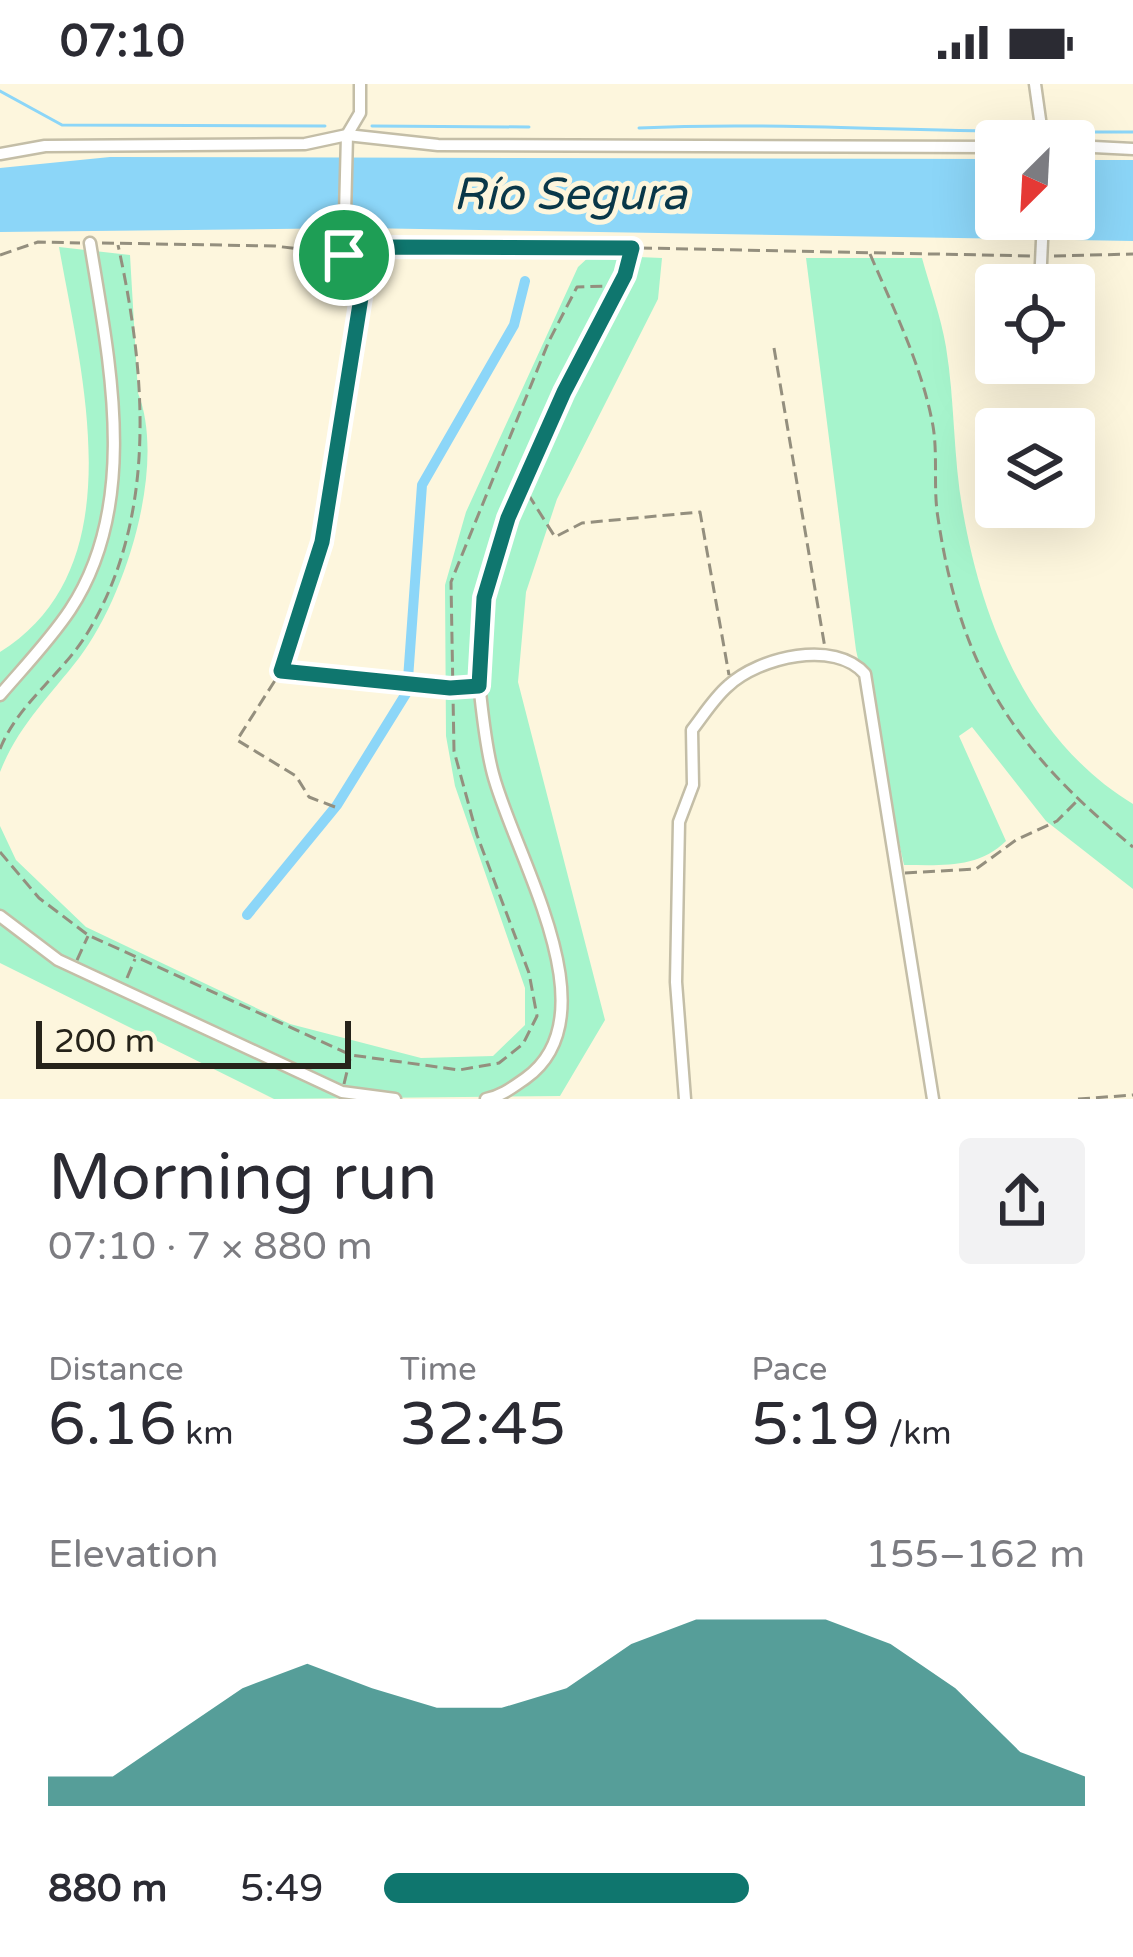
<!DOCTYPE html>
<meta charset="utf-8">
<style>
body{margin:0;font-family:"Varela Round",sans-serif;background:#f2f2f3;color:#2b2b33;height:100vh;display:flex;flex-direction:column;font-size:45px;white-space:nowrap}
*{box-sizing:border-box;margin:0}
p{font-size:39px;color:#7c7c81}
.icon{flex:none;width:66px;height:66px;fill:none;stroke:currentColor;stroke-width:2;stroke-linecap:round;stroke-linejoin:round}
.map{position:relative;height:1015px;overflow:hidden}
.panel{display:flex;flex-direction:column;background:#fff;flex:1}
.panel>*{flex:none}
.needle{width:78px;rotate:204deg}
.tools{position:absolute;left:975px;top:36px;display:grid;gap:24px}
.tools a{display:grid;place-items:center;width:120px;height:120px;border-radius:12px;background:#fff;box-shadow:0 12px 48px #0002;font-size:60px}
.scale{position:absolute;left:36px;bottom:30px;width:315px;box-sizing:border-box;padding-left:12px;border:6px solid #26231a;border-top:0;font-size:33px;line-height:42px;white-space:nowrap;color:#26231a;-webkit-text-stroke:9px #fdf6dd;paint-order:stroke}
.pin{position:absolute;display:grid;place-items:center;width:102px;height:102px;color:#fff;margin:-51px;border:6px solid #fff;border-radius:50%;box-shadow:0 3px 12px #0007}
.round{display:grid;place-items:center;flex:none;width:126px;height:126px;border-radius:12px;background:#f2f2f3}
.overview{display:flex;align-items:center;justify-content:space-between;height:204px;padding:0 48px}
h1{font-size:66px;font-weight:600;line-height:90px}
.metrics{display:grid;grid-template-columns:repeat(3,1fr);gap:18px;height:204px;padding:12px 48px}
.metrics div{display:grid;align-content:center}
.metrics b{font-size:60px;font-weight:600}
.metrics small{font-size:33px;font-weight:400}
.metrics p{font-size:33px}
.chart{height:336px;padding:24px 48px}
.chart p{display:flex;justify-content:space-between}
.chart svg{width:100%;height:216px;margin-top:12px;fill:#0f766e;opacity:.7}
ul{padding:0 48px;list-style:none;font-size:39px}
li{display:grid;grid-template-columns:192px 144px 1fr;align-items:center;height:90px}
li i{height:30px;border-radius:15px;background:#0f766e}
.status{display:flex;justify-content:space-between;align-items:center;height:84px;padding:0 60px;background:#fff;direction:ltr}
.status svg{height:33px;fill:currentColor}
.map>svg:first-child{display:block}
.green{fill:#a6f4cc}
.water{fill:#8cd6f8}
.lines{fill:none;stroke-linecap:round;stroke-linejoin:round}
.stream{stroke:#8cd6f8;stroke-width:3}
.canal{stroke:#8cd6f8;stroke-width:10}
.minor-casing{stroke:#c4bea7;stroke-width:15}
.path{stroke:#948f7e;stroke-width:3;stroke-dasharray:12 6;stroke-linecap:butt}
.minor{stroke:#fff;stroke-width:10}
.route-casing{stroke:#fff;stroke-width:24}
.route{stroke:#0f766e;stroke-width:15}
.labels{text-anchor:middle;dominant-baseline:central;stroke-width:10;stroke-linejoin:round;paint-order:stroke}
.water-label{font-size:45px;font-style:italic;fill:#093748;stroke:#fdf6dd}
</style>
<div class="status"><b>07:10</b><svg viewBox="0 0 49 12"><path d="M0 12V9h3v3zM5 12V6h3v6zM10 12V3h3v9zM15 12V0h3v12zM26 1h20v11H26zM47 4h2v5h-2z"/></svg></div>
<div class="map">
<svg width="1133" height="1015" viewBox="0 0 1133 1015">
<rect width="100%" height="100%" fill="#fdf6dd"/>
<!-- green -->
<g class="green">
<path d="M59 163 130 171 138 309C167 382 125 514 79 574 49 613 18 642 0 688V568C135 484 82 293 59 163Z"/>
<path d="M591 171 662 174 658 215 557 415 526 508 518 598 605 936 560 1012 274 1015 0 879V742L16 776 86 843 290 940 421 974 493 972 525 941V904L455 702 446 652 445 501 466 428 578 183Z"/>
<path d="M806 174H922C930 203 941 233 946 263 955 317 953 374 963 428 983 542 1031 658 1133 720V805L1046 737 972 643 959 652 1006 757C978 785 940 781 904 781L856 566Z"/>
</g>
<!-- water -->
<path class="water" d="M110 73 996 75V135H1074V76H1133V157L360 144 0 148V84Z"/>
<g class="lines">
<!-- stream -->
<g class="stream">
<path d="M0 7 62 41 325 42"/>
<path d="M372 42 529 43"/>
<path d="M639 44C766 38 892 47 1019 47"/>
<path d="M1070 48H1133"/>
</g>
<!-- canal -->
<g class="canal">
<path d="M408 595 422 401 514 241 525 197"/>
<path d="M247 831 337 721 407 608"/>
</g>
<!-- minor casing -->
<g class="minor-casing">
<g id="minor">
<path d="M1035 0 1043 57"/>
<path d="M1074 62 1133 65"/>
<path d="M0 70 45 62 305 60 347 51 438 61 996 63"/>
<path d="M1040 201 1043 135"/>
<path d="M341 320 363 201 344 171 347 51 360 29V0"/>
<path d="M0 611C24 583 50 556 70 526 141 419 109 276 90 159"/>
<path d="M0 832 58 876 342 1008 395 1015"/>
<path d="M486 1015C502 1012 513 1003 526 994 614 931 514 771 493 690 486 664 483 635 480 608 468 504 521 394 566 304 589 258 619 214 632 164"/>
<path d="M685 1015 676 898 679 738 693 701 692 646C703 632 714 614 728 602 759 573 835 555 865 590L933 1015"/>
</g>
</g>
<!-- path -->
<g class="path">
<path d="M102 159 275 162 331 169"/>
<path d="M640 164 1032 172"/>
<path d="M353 169 387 163 618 164"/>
<path d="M870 170C894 226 922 282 933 342 938 372 933 404 938 434 961 587 1015 666 1133 763"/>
<path d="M0 171 38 158 80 159"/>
<path d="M1054 172 1133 170"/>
<path d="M774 264 825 564"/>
<path d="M528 410 555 453 582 439 700 428 729 591"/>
<path d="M283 587 470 603"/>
<path d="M0 665C19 618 63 590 88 548 158 432 146 288 118 161"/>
<path d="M335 723 309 713 296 692 237 656 281 587 322 457 340 331"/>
<path d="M0 768 39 814 88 851 351 971 459 986 499 979 523 960 537 932 529 889 477 751 454 667 451 498 549 257 577 203 606 202"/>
<path d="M905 789 976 785 1016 756 1057 737 1076 718"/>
<path d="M77 876 88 852"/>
<path d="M127 894 135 875"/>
<path d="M344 1000 350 975"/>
<path d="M1078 1015 1133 1011"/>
</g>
<!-- minor -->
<use href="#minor" class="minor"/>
</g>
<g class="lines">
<!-- route casing -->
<g class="route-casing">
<path id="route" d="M387 163 632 164 625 191 564 308 508 434 484 514 479 602 450 604 281 587 322 458 363 201 344 171Z"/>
</g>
<!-- route -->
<use href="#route" class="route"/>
</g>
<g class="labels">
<!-- water labels -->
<g class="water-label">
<text x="570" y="111">Río Segura</text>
</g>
</g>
</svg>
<div class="tools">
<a><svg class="needle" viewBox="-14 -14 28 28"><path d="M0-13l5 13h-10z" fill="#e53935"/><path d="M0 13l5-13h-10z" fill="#7c7c81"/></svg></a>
<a><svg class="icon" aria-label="locate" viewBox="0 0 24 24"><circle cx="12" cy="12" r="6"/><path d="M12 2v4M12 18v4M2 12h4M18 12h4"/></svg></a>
<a><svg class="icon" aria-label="layers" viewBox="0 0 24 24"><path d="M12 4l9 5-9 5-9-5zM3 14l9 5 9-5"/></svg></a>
</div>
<div class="scale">200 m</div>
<div class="pin" style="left:344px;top:171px;background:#1e9e55"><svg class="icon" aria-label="arrive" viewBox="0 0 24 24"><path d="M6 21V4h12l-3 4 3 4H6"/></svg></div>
</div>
<section class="panel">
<div class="overview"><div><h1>Morning run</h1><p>07:10 · 7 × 880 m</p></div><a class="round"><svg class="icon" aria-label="share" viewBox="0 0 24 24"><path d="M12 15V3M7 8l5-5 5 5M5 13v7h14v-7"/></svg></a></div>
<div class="metrics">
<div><p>Distance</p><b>6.16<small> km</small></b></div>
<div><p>Time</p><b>32:45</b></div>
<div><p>Pace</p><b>5:19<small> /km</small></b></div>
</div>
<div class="chart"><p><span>Elevation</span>155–162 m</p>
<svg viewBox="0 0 160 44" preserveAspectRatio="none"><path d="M0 44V38L10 38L20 29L30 20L40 15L50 20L60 24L70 24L80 20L90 11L100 6L110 6L120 6L130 11L140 20L150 33L160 38V44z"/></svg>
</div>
<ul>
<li><b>880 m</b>5:49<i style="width:52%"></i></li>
</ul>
</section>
